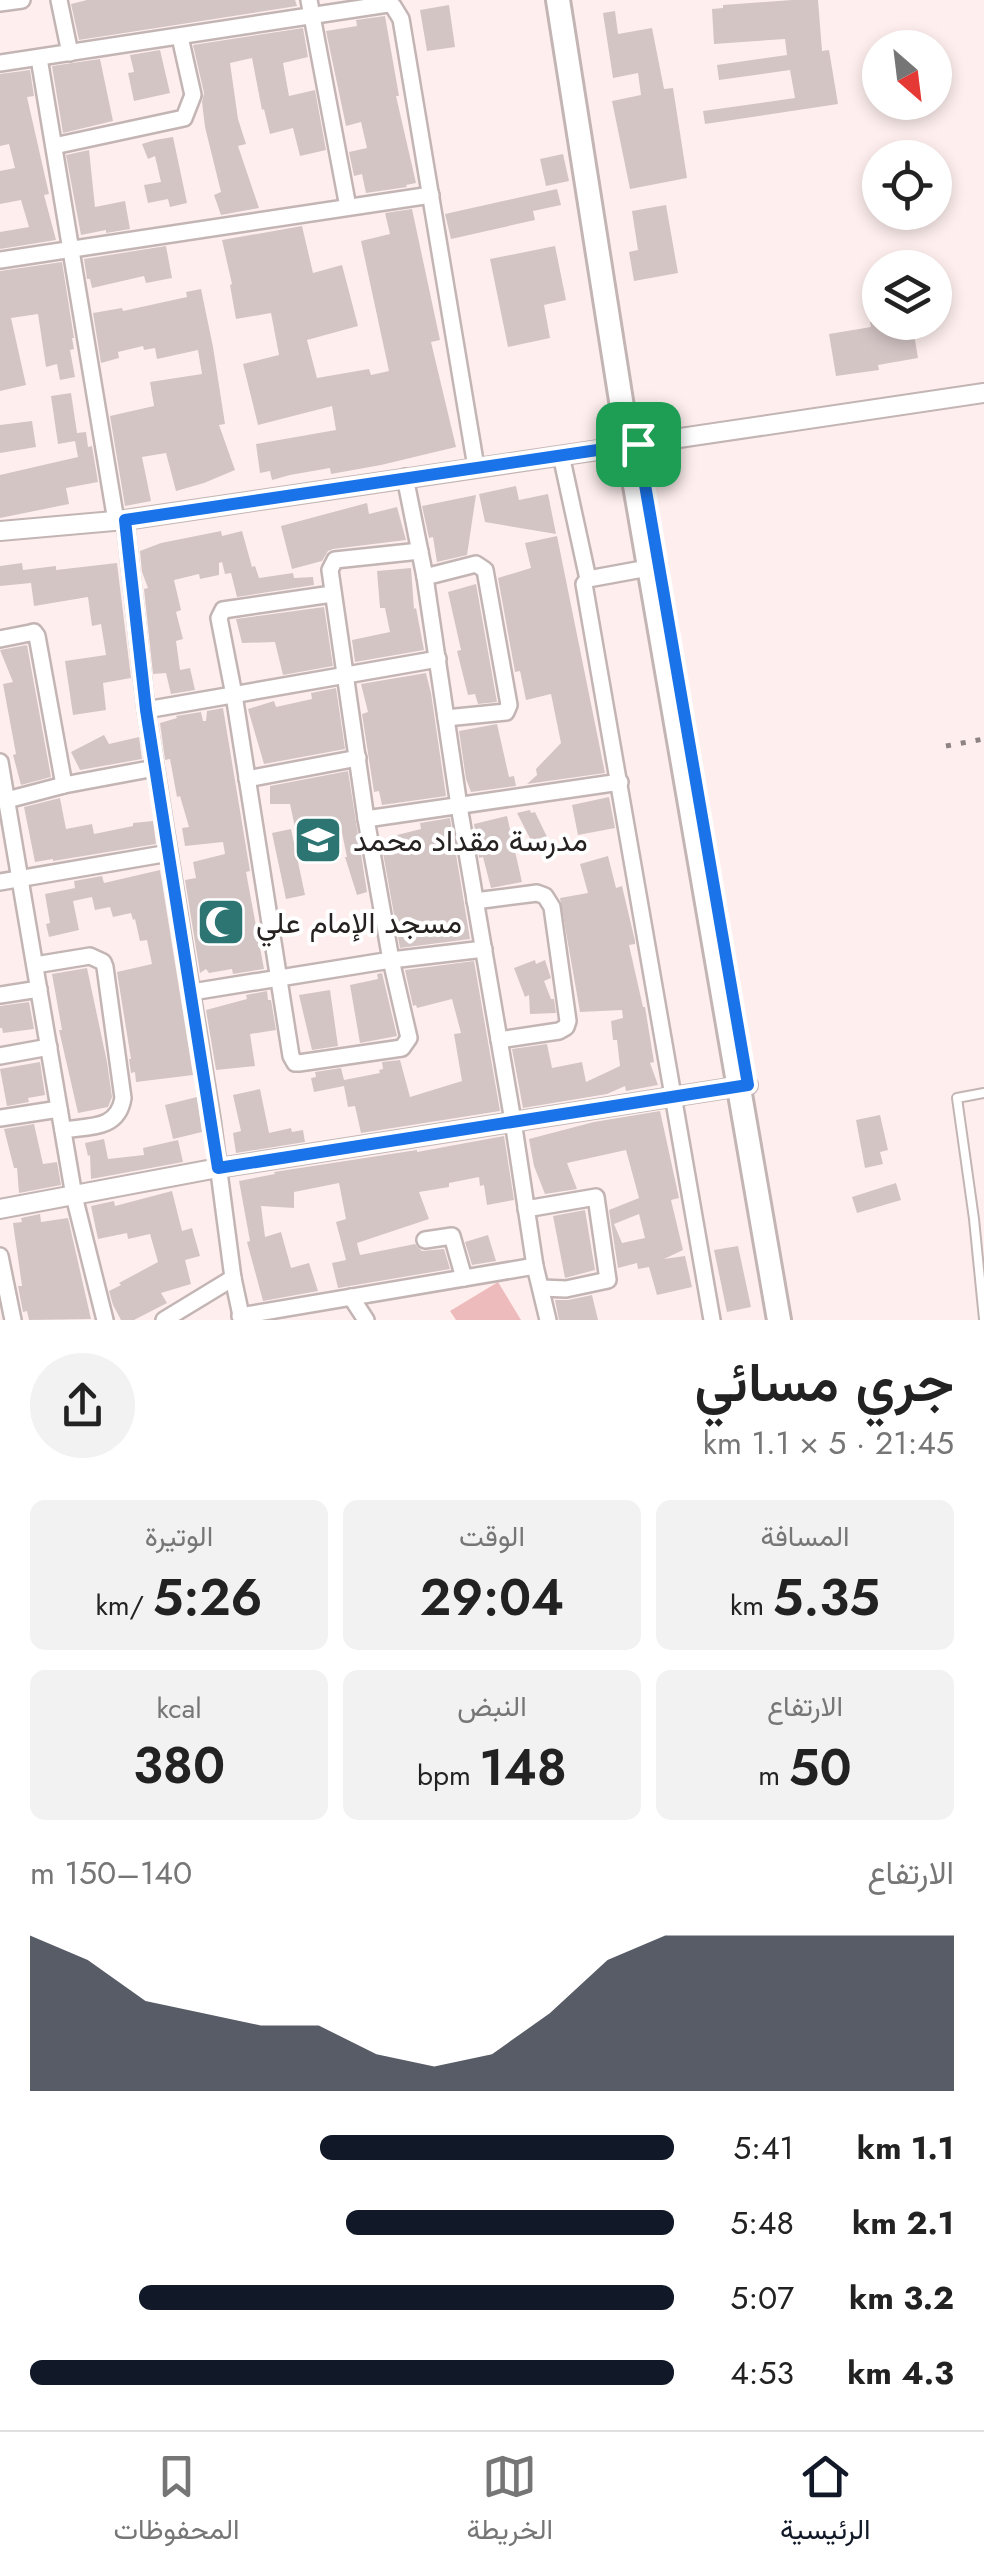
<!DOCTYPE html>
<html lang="ar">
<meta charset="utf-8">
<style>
body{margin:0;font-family:Jost,Vazirmatn,sans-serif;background:#f2f2f2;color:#222;direction:rtl;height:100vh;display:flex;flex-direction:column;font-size:38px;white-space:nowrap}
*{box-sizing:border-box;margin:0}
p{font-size:32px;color:#767676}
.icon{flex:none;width:55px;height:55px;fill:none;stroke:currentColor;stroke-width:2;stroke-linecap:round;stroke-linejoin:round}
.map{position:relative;height:1320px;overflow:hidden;direction:ltr}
.panel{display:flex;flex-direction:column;background:#fff;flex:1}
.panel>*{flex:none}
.needle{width:65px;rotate:152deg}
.tools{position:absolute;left:862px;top:30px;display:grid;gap:20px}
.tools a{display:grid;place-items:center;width:90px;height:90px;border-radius:50%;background:#fff;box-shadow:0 5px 15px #0003;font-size:50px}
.pin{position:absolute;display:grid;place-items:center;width:85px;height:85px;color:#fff;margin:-42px;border-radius:20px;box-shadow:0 5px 15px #0006}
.round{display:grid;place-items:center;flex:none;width:105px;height:105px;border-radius:52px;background:#f2f2f2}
.headline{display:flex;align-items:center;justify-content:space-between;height:170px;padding:0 30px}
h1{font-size:55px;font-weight:600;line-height:75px}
.stats{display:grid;grid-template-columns:repeat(3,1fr);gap:15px;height:170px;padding:10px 30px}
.stats div{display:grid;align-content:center;border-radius:15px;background:#f2f2f2;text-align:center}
.stats b{font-size:50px;font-weight:600}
.stats small{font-size:28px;font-weight:400}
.stats p{font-size:28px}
.chart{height:280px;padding:20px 30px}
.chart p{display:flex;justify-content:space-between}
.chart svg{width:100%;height:180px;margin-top:10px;fill:#111827;opacity:.7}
ul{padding:0 30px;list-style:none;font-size:32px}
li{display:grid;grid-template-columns:160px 120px 1fr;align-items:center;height:75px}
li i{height:25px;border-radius:12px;background:#111827}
.tabs{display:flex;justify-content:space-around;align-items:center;height:140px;border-top:2px solid #e0e0e0;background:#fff;font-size:28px;color:#767676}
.tabs a{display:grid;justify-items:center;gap:5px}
.tabs .on{color:#111827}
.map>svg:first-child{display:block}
.green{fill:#eebbbc}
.building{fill:#d4c5c5;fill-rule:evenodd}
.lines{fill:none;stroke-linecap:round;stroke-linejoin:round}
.service-casing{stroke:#c4b5b5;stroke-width:12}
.minor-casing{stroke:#c4b5b5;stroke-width:20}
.tertiary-casing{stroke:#c4b5b5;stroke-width:22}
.primary-casing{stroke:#c4b5b5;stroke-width:28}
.service{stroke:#fff;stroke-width:8}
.minor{stroke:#fff;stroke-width:15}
.tertiary{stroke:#fff;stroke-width:18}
.primary{stroke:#fff;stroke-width:22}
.rail{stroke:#8c8382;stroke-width:5;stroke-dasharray:5 10;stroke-linecap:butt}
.route-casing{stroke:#fff;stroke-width:20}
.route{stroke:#1a73e8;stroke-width:12}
.labels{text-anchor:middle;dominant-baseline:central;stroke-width:8;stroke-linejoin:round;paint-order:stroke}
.poi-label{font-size:30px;fill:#272222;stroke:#fff;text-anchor:start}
</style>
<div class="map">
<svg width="984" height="1320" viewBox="0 0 984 1320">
<rect width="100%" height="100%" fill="#feefee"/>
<!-- green -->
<path class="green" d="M498 1282 521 1320H456L450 1311Z"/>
<!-- building -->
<g class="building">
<path d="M87 0H295L297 6 79 40 71 4Z"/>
<path d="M792 0H818L822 51 829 50 838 104 705 124 703 111 795 98 790 70 719 80 717 65 787 55 785 39 714 44 712 9 723 8V5Z"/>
<path d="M449 5 455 47 427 51 420 10Z"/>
<path d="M615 11 618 34 652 28 664 89 673 88 687 178 630 189 612 101 641 95 638 73 613 78 603 13Z"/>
<path d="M385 16 399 96H396L416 183 406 185 407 187 366 193 362 174 354 176 349 152 367 148 361 122 346 126 326 31 357 26 356 20Z"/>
<path d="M303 28 308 57 283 63 289 96 315 90 326 150 300 156 293 128 270 134 264 109 262 110 252 58 230 63 238 119 246 144 238 146 259 208 221 215 214 195 221 192 205 127 202 102 204 93 193 45Z"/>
<path d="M160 50 170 93 134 101 128 73 134 72 130 55Z"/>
<path d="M100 59 113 121 63 133 52 66Z"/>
<path d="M30 70 34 96 27 97 49 194 44 195 56 240 0 249V232L29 227 21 200 0 204V171L15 168 9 144 0 146V74Z"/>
<path d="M173 137 187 203 170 207 168 199 148 203 144 185 161 182 155 156 148 159 142 144 155 140Z"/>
<path d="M89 150 95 207 125 201 130 229 106 233V230L81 235 66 155Z"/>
<path d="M563 154 569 181 546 186 540 159Z"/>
<path d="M557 189 561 205 533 211 535 220 451 239 445 214Z"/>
<path d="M666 205 678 273 634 281 629 252 638 250 632 211Z"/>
<path d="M412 209 440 340 431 342 456 447 381 465 331 474 330 468 290 475 272 480 270 471 260 473 256 444 336 430 332 406 258 425 243 364 279 355 271 313 236 319 230 285 232 284 222 240 302 226 313 273 342 265 358 326 307 340 317 378 369 369 371 375 389 371 361 241 390 234 385 213Z"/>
<path d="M166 246 172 278 146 283 144 276 92 288 90 279H87L84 259Z"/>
<path d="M555 246 566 300 544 305 550 338 508 347 490 259Z"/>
<path d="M62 262 74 338H72L74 349 70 350 75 377 60 380 57 364 46 367 38 314 11 318 26 385 0 391V271Z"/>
<path d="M201 289 213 347 225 424 219 425 235 470 204 483 176 491 166 453 142 457 151 501 125 506 110 416 154 406 150 382 202 374 198 350 157 359 155 348 144 350 143 346 118 352 119 358 101 363 93 313 122 308 123 311 187 297 186 292Z"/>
<path d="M870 322H912L918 358 878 365 879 370 836 376 829 334 871 327Z"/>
<path d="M71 393 77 433 86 432 88 447 92 446 98 482 66 488 69 504 0 518V475L78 457 75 441 58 444 51 396Z"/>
<path d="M32 421 36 447 0 453V425Z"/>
<path d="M516 486 519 500 548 494 556 534 485 522 479 494Z"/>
<path d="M476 495 467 555 437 562 433 537 429 538 422 506Z"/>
<path d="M367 503 369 514 397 507 406 540 333 549 328 551 322 561 292 569 281 526Z"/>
<path d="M221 531 222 536 242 531 252 567 255 566 259 578 293 573 294 578 313 577 314 585 237 597 231 573 225 574 222 562 219 563V575L200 579 199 574 174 580 181 610 176 612 183 639 176 641 180 670 190 668 195 690 171 694 166 673 153 674 144 589 148 588 142 572 140 551 161 543Z"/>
<path d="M557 536 605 773 527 784 537 775 536 769 561 743 551 694 526 700 520 671 515 672 498 578 531 568 525 543Z"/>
<path d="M22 563 23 570 56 566V570L117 563 131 678 103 683 106 710 73 715 65 661 106 655 101 624 92 626 88 597 34 606 31 583 0 586V566Z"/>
<path d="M411 568 414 609 416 608 424 650 355 662 352 640 390 632 385 608H380L377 571Z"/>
<path d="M476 584 497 702 478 704 475 694 468 695 457 651 461 650 448 592Z"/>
<path d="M324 607 333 666 283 675 275 642 242 643 236 619Z"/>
<path d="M27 645 51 777 21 785 13 755 16 754 3 684 13 682 0 650Z"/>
<path d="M426 673 431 693 446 796 382 805 379 791 374 792 362 714 368 712 361 684Z"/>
<path d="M336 688 345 749 264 764 248 709 274 701 276 707 312 699 311 693Z"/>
<path d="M223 708 250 871 246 872 264 969 233 974 232 969 209 973 206 969 200 973 185 880 196 878 193 862 225 854 223 842 185 846 182 828 189 827 180 796 177 797 170 759 165 760 160 723 177 718 176 716 201 712 203 721H206L207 711Z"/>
<path d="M497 724 509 777 514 776 516 786 471 792 466 779 459 731Z"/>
<path d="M104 735 109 744 139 737 142 759 80 770 71 752Z"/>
<path d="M348 771 367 892 357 895 345 857H347L341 828 297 837 290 804H270V786Z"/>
<path d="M609 797 615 828 578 835 572 805Z"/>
<path d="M60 798 66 829 92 824 94 834 133 826V823L153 821 156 844 53 861V859L35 862 24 807Z"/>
<path d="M530 810 531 813 535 812 549 841 535 848 517 813Z"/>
<path d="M507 816 522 882 491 888 483 857 479 858 474 824Z"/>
<path d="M450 818 470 939 400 948 383 853 401 848 397 835 421 829 420 823Z"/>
<path d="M291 829 305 895 286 899 272 833Z"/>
<path d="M608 856 616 888 622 886 635 941V944L629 945 643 1007H645L654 1062 650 1063 658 1085 626 1091 625 1086 607 1094 523 1108 512 1049 547 1044 552 1068 582 1062 586 1082 620 1066 617 1040H613L611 1021 623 1018 622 1010 580 1012 560 898 588 893 580 864Z"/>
<path d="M160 870 193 1075 136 1082 135 1072 131 1073 129 1059H131L117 972 152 964 147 940 140 941 135 919 133 920 131 913 113 917 110 907 95 910 92 897 73 901 79 930 49 937 46 924 50 923 45 894 75 888 74 881 102 876 104 883Z"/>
<path d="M535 960 536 964 545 960 551 978 544 981 551 999H554L556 1013 530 1014 529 995 525 997 514 968Z"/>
<path d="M474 961 500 1111 361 1133 355 1106 348 1107 344 1086 314 1092 311 1078 316 1077 315 1072 341 1068 344 1080 380 1073 379 1070 383 1069 382 1062 400 1060 410 1097 462 1081 454 1034 461 1033 452 999 417 1008 416 1005 413 1006 405 970Z"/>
<path d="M87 968 107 1062 112 1097 108 1107 78 1113 59 1030H62L52 974Z"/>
<path d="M382 973 397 1036 360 1043 350 985 378 979 377 974Z"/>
<path d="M330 990 338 1046 312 1050 299 995Z"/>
<path d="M267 991 268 1000H271L276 1030 250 1034 255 1066 216 1070 206 1010 247 999 246 995Z"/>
<path d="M29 1002 34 1029 3 1033 2 1028H0V1006Z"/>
<path d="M40 1062 45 1095 28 1098 29 1102 7 1106 0 1069Z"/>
<path d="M260 1089 269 1133 291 1128 292 1132 303 1130 305 1142 236 1153 233 1133 241 1131 233 1095Z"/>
<path d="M197 1097 202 1132 173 1139 165 1105Z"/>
<path d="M660 1111 679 1198 671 1200 683 1250 664 1259 685 1256 692 1287 657 1295 649 1267 638 1269 637 1263 618 1268 609 1210 639 1198 626 1150 567 1163 577 1189 545 1194 534 1166 529 1139 594 1122ZM639 1214 645 1238 622 1243 614 1224Z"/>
<path d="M880 1115 888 1150 880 1152 883 1164 865 1168 856 1120Z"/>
<path d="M34 1124 43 1164 57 1162 61 1185 19 1193 17 1168H14L4 1129Z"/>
<path d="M504 1136 514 1200 487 1205 484 1185 480 1186 479 1177 449 1183V1187L419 1192 429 1219 357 1243 360 1255 415 1244 422 1251 444 1249 450 1269 338 1288 332 1263 346 1260 336 1222 346 1219 339 1183 294 1192V1208L261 1206 265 1237 281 1232 291 1268 309 1263 318 1291 263 1301 247 1242 250 1241 239 1181 275 1174 274 1172 417 1150V1152Z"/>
<path d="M104 1139 108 1159 144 1155 143 1148 178 1140 183 1162 91 1179 90 1155 88 1156 85 1143Z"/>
<path d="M896 1183 901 1200 857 1213 852 1197Z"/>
<path d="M172 1191 182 1231 192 1228 200 1256 185 1260 191 1284 161 1293 167 1303 134 1320H121L113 1305 109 1291 121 1285 119 1283 158 1262 150 1234 128 1239 127 1233 98 1239 91 1206 114 1201 115 1206Z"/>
<path d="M585 1210 595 1270 565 1278 553 1216Z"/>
<path d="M40 1214 41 1222 68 1218 91 1319 29 1320 27 1311 23 1312 18 1286H22L13 1223 22 1222 21 1218Z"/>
<path d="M488 1235 496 1261 472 1265 465 1242Z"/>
<path d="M738 1246 751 1307 727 1312 714 1250Z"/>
<path d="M592 1295 598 1320H559L555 1300H568Z"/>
</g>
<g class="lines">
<!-- service casing -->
<g class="service-casing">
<path id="service" d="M984 1093 957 1098 974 1219 984 1319"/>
</g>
<!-- minor casing -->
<g class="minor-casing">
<g id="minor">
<path d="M59 0 70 53"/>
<path d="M309 0 348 207"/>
<path d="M0 3 22 0"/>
<path d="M39 58 116 521"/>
<path d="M0 63 388 4 393 6 401 19 476 467"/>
<path d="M54 146 184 118 193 95 180 37"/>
<path d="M0 260 431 195"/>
<path d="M561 455 588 579"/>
<path d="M405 477 425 577 459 806 513 1121 535 1266 548 1320"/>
<path d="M125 520 146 710 212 1119 233 1278 242 1320"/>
<path d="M659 566 588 579 584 584 712 1320"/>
<path d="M425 577 476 564 485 570 509 705 506 712 446 718"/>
<path d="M332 594 223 610 219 618 234 695 291 1056 295 1063H299L402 1048 409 1038 391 960 366 819 330 570 335 560 420 551"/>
<path d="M0 639 30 633 34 632 37 636 64 785 155 768"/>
<path d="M146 710 438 659"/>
<path d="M0 762 74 1196 105 1320"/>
<path d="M247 779 358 758"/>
<path d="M7 800 64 785"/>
<path d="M366 819 620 782"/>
<path d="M0 882 169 853"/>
<path d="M475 901 537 893 545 896 552 907 568 1021 566 1027 559 1031 499 1040"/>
<path d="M35 965 90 956 103 962 105 967 123 1098C118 1130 89 1126 63 1130"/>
<path d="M192 992 391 960 484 949"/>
<path d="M0 995 39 989"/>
<path d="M0 1056 49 1047"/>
<path d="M0 1118 59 1109"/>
<path d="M526 1209 596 1197 608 1280 566 1289 541 1288"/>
<path d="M425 1240 452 1236 464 1278"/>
<path d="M0 1256 13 1320"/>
<path d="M351 1297 366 1320"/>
<path d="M240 1316 535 1266"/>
<path d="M164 1320 233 1278"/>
</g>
</g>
<!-- tertiary casing -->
<g class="tertiary-casing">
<g id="tertiary">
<path d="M0 531 125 520 984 393"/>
<path d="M0 1209 218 1168 748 1085"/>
</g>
</g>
<!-- primary casing -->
<g class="primary-casing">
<path id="primary" d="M558 0 628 445 779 1320"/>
</g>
<!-- service -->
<use href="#service" class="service"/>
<!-- minor -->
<use href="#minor" class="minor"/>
<!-- tertiary -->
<use href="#tertiary" class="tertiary"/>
<!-- primary -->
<use href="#primary" class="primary"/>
<!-- rail -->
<path class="rail" d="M946 746 984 739"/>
</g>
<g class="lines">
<!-- route casing -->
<g class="route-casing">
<path id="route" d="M638 444 748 1085 218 1168 146 710 125 520Z"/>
</g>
<!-- route -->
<use href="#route" class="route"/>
</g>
<!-- icons -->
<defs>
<g id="school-square" transform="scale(2.5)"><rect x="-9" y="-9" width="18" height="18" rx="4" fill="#2c7573" stroke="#fff"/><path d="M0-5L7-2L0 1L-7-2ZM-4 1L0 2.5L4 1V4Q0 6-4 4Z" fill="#fff"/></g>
<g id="mosque-square" transform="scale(2.5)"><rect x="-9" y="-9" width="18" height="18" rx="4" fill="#2c7573" stroke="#fff"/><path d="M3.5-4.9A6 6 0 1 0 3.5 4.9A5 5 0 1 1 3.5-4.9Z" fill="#fff"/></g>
</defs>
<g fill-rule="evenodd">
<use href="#school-square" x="318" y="840"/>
<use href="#mosque-square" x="221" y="922"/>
</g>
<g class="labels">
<!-- poi labels -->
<g class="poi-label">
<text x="353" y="840">مدرسة مقداد محمد</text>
<text x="256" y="922">مسجد الإمام علي</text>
</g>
</g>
</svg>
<div class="tools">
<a><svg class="needle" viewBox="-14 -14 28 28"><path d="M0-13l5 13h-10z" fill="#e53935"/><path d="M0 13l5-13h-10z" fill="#767676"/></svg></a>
<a><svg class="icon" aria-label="locate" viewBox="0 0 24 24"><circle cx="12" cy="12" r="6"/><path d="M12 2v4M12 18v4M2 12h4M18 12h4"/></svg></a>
<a><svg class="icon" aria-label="layers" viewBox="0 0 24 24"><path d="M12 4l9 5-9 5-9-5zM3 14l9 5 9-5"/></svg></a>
</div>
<div class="pin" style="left:638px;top:444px;background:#1e9e55"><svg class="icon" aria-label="arrive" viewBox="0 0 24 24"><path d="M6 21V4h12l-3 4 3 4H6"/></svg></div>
</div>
<section class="panel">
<div class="headline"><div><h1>جري مسائي</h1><p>21:45 · 5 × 1.1 km</p></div><a class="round"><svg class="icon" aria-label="share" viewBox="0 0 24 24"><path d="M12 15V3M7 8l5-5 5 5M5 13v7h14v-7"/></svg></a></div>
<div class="stats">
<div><p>المسافة</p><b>5.35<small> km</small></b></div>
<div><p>الوقت</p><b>29:04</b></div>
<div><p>الوتيرة</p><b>5:26<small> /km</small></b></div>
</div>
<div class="stats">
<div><p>الارتفاع</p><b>50<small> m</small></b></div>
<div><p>النبض</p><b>148<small> bpm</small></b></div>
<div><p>kcal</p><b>380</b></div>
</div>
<div class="chart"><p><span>الارتفاع</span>140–150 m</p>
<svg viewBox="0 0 160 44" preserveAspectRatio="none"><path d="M0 44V6L10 12L20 22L30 25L40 28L50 28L60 35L70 38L80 35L90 25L100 12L110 6L120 6L130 6L140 6L150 6L160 6V44z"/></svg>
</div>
<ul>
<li><b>1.1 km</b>5:41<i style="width:55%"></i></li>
<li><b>2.1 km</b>5:48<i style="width:51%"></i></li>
<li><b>3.2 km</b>5:07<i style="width:83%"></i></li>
<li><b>4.3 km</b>4:53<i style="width:100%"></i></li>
</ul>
</section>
<nav class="tabs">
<a class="on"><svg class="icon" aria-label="home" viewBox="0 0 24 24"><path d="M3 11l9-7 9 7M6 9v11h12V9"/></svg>الرئيسية</a>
<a><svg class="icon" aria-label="map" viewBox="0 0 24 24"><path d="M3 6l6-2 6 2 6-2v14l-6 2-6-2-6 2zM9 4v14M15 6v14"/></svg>الخريطة</a>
<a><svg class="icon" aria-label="saved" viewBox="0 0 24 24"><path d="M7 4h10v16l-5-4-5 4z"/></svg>المحفوظات</a>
</nav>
